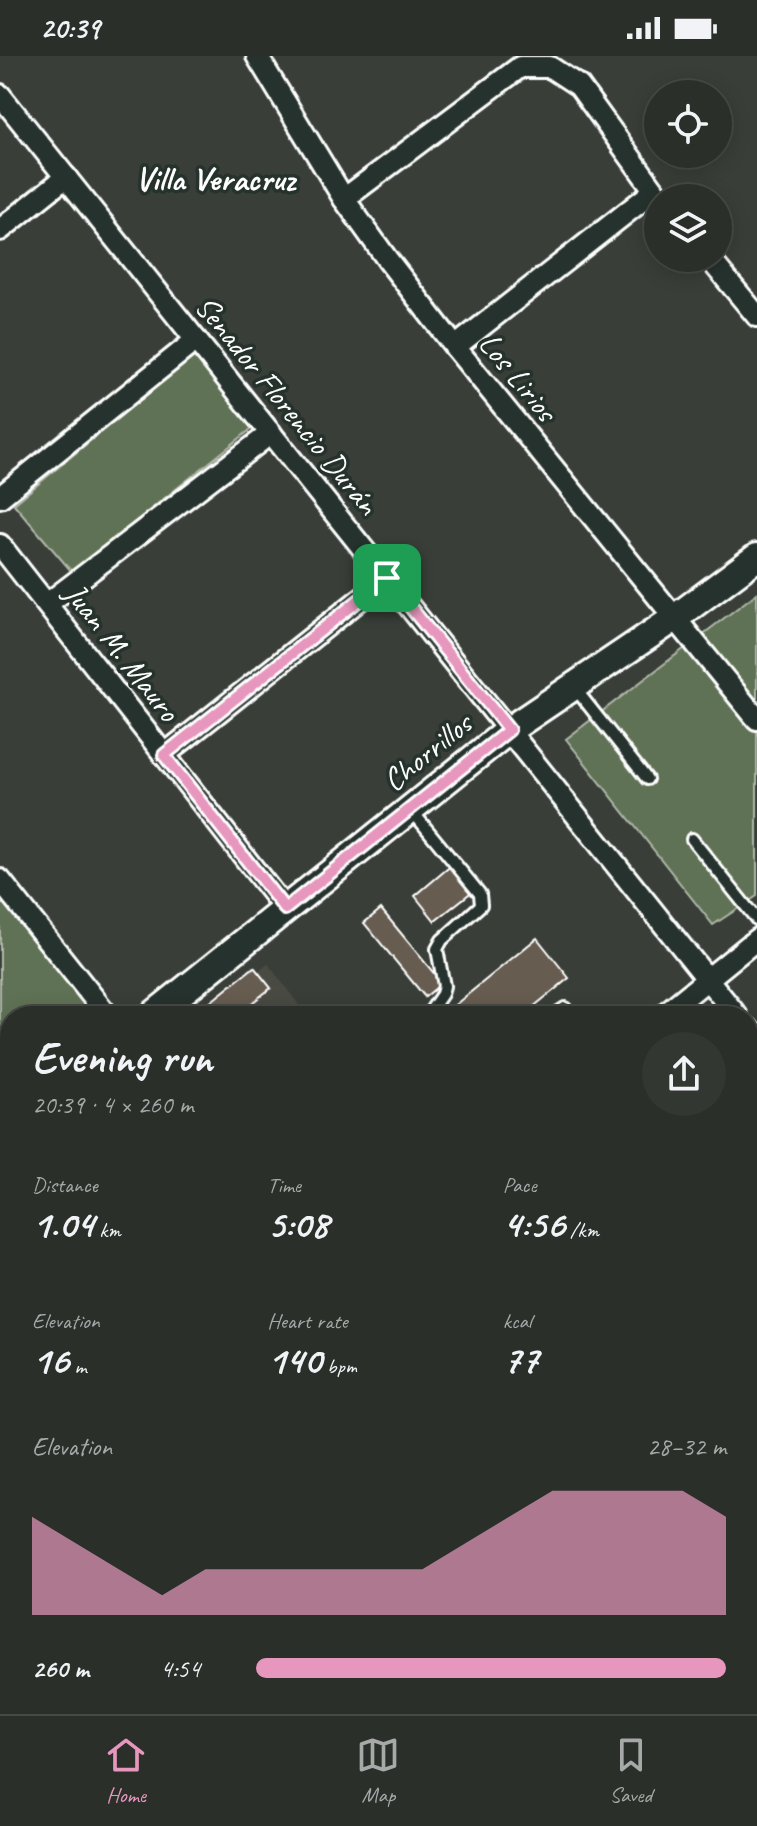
<!DOCTYPE html>
<meta charset="utf-8">
<style>
body{margin:0;font-family:Caveat,sans-serif;background:#333732;color:#f1f3f6;height:100vh;display:flex;flex-direction:column;font-size:30px;white-space:nowrap}
*{box-sizing:border-box;margin:0}
p{font-size:26px;color:#a6a9a8}
.icon{flex:none;width:44px;height:44px;fill:none;stroke:currentColor;stroke-width:2;stroke-linecap:round;stroke-linejoin:round}
.map{position:relative;flex:1;overflow:hidden}
.drawer{position:absolute;left:0px;top:950px;width:758px;height:708px;display:flex;flex-direction:column;background:#2b2f2a;border-radius:32px 32px 0 0;box-shadow:0 4px 20px #0003,0 0 0 2px #474a47}
.drawer>*{flex:none}
.controls{position:absolute;left:644px;top:24px;display:grid;gap:16px}
.controls a{display:grid;place-items:center;width:88px;height:88px;border-radius:50%;background:#2b2f2a;box-shadow:0 4px 20px #0003,0 0 0 2px #474a47;font-size:40px}
.pin{position:absolute;display:grid;place-items:center;width:68px;height:68px;color:#fff;margin:-34px;border-radius:16px;box-shadow:0 4px 12px #0006}
.round{display:grid;place-items:center;flex:none;width:84px;height:84px;border-radius:42px;background:#333732}
.overview{display:flex;align-items:center;justify-content:space-between;height:136px;padding:0 32px}
h1{font-size:44px;font-weight:800;line-height:60px}
.figures{display:grid;grid-template-columns:repeat(3,1fr);gap:12px;height:136px;padding:8px 32px}
.figures div{display:grid;align-content:center}
.figures b{font-size:40px;font-weight:800}
.figures small{font-size:22px;font-weight:400}
.figures p{font-size:22px}
.chart{height:224px;padding:16px 32px}
.chart p{display:flex;justify-content:space-between}
.chart svg{width:100%;height:144px;margin-top:8px;fill:#e797bd;opacity:.7}
ul{padding:0 32px;list-style:none;font-size:26px}
li{display:grid;grid-template-columns:128px 96px 1fr;align-items:center;height:60px}
li i{height:20px;border-radius:10px;background:#e797bd}
.status{display:flex;justify-content:space-between;align-items:center;height:56px;padding:0 40px;background:#2b2f2a;direction:ltr}
.status svg{height:22px;fill:currentColor}
.dock{display:flex;justify-content:space-around;align-items:center;height:112px;border-top:2px solid #474a47;background:#2b2f2a;font-size:22px;color:#a6a9a8}
.dock a{display:grid;justify-items:center;gap:4px}
.dock .selected{color:#e797bd}
.map>svg:first-child{display:block}
.built{fill:#4a4c43}
.green{fill:#617254;stroke:#b0b8aa;stroke-width:2}
.building{fill:#665c50;stroke:#fff;stroke-width:2}
.lines{fill:none;stroke-linecap:round;stroke-linejoin:round}
.service-casing{stroke:#fff;stroke-width:16}
.minor-casing{stroke:#fff;stroke-width:26}
.tertiary-casing{stroke:#fff;stroke-width:32}
.service{stroke:#26332d;stroke-width:10}
.minor{stroke:#26332d;stroke-width:20}
.tertiary{stroke:#26332d;stroke-width:26}
.route-casing{stroke:#fff;stroke-width:16}
.route{stroke:#e797bd;stroke-width:10}
.labels{text-anchor:middle;dominant-baseline:central;stroke-width:7;stroke-linejoin:round;paint-order:stroke}
.street-label{font-size:32px;fill:#fff;stroke:#26332d}
.neighbourhood-label{font-size:34px;font-weight:bold;fill:#fff;stroke:#26332d}
</style>
<div class="status"><b>20:39</b><svg viewBox="0 0 49 12"><path d="M0 12V9h3v3zM5 12V6h3v6zM10 12V3h3v9zM15 12V0h3v12zM26 1h20v11H26zM47 4h2v5h-2z"/></svg></div>
<div class="map">
<svg width="757" height="1658" viewBox="0 0 757 1658">
<rect width="100%" height="100%" fill="#393f38"/>
<filter id="ink" filterUnits="userSpaceOnUse"><feTurbulence type="fractalNoise" baseFrequency=".0125" numOctaves="2"/><feDisplacementMap in="SourceGraphic" scale="16" xChannelSelector="R" yChannelSelector="G"/><feConvolveMatrix kernelMatrix="1 2 1 2 8 2 1 2 1" color-interpolation-filters="sRGB"/></filter>
<g filter="url(#ink)">
<!-- built -->
<g class="built">
<path d="M268 908 307 960H203Z"/>
<path d="M10 1115V1211L0 1198V1123Z"/>
</g>
<!-- green -->
<g class="green">
<path d="M199 295 255 370 72 516 14 448Z"/>
<path d="M757 537V840L713 869 566 683Z"/>
<path d="M0 843 94 960H10V1061L0 1069Z"/>
<path d="M10 1634V1648H78L86 1658H0V1642Z"/>
</g>
<!-- building -->
<g class="building">
<path d="M453 808 474 834 435 865 415 840Z"/>
<path d="M381 853 442 927 425 941 364 867Z"/>
<path d="M537 882 569 922 522 960H447L445 957Z"/>
<path d="M254 911 271 932 235 960H193Z"/>
<path d="M10 1141V1180L7 1182 0 1174V1150Z"/>
<path d="M0 1255 10 1268V1320L0 1328Z"/>
</g>
<g class="lines">
<!-- service casing -->
<g class="service-casing">
<g id="service">
<path d="M574 631 647 723"/>
<path d="M412 755 480 838 481 849 442 884 437 893 444 930 442 938 427 960"/>
<path d="M692 783 757 864"/>
<path d="M553 960 565 952"/>
</g>
</g>
<!-- minor casing -->
<g class="minor-casing">
<g id="minor">
<path d="M257 0 344 143 387 203 455 291 757 663"/>
<path d="M0 39 737 960"/>
<path d="M344 143 520 11H550L579 30 660 142"/>
<path d="M0 174 66 121"/>
<path d="M709 202 757 260"/>
<path d="M455 291 654 135"/>
<path d="M0 441 196 284"/>
<path d="M0 489 285 853"/>
<path d="M47 548 271 377"/>
<path d="M164 699 387 522"/>
<path d="M0 824 108 960"/>
<path d="M662 960 757 883"/>
<path d="M748 973 757 984"/>
<path d="M748 1241 757 1252"/>
<path d="M0 1372 10 1364"/>
<path d="M748 1496 757 1489"/>
<path d="M0 1537 10 1550"/>
<path d="M0 1614 10 1606"/>
<path d="M87 1648 95 1658"/>
<path d="M603 1648 611 1658"/>
<path d="M217 1658 230 1648"/>
</g>
</g>
<!-- tertiary casing -->
<g class="tertiary-casing">
<g id="tertiary">
<path d="M152 960 509 674 675 562 757 501"/>
<path d="M0 1082 10 1074"/>
<path d="M0 1226 10 1238"/>
<path d="M341 1648 349 1658"/>
</g>
</g>
<!-- service -->
<use href="#service" class="service"/>
<!-- minor -->
<use href="#minor" class="minor"/>
<!-- tertiary -->
<use href="#tertiary" class="tertiary"/>
</g>
</g>
<g class="lines" filter="url(#ink)">
<!-- route casing -->
<g class="route-casing">
<path id="route" d="M387 522 509 674 285 853 164 699Z"/>
</g>
<!-- route -->
<use href="#route" class="route"/>
</g>
<g class="labels">
<!-- street labels -->
<g class="street-label">
<text transform="translate(518 321) rotate(51)">Los Lirios</text>
<text transform="translate(287 349) rotate(51)">Senador Florencio Durán</text>
<text transform="translate(122 596) rotate(52)">Juan M. Mauro</text>
<text transform="translate(427 696) rotate(-39)">Chorrillos</text>
</g>
<!-- neighbourhood labels -->
<g class="neighbourhood-label">
<text x="215" y="122">Villa Veracruz</text>
</g>
</g>
</svg>
<div class="controls">
<a><svg class="icon" aria-label="locate" viewBox="0 0 24 24"><circle cx="12" cy="12" r="6"/><path d="M12 2v4M12 18v4M2 12h4M18 12h4"/></svg></a>
<a><svg class="icon" aria-label="layers" viewBox="0 0 24 24"><path d="M12 4l9 5-9 5-9-5zM3 14l9 5 9-5"/></svg></a>
</div>
<div class="pin" style="left:387px;top:522px;background:#1e9e55"><svg class="icon" aria-label="arrive" viewBox="0 0 24 24"><path d="M6 21V4h12l-3 4 3 4H6"/></svg></div>
<section class="drawer">
<div class="overview"><div><h1>Evening run</h1><p>20:39 · 4 × 260 m</p></div><a class="round"><svg class="icon" aria-label="share" viewBox="0 0 24 24"><path d="M12 15V3M7 8l5-5 5 5M5 13v7h14v-7"/></svg></a></div>
<div class="figures">
<div><p>Distance</p><b>1.04<small> km</small></b></div>
<div><p>Time</p><b>5:08</b></div>
<div><p>Pace</p><b>4:56<small> /km</small></b></div>
</div>
<div class="figures">
<div><p>Elevation</p><b>16<small> m</small></b></div>
<div><p>Heart rate</p><b>140<small> bpm</small></b></div>
<div><p>kcal</p><b>77</b></div>
</div>
<div class="chart"><p><span>Elevation</span>28–32 m</p>
<svg viewBox="0 0 160 44" preserveAspectRatio="none"><path d="M0 44V14L10 22L20 30L30 38L40 30L50 30L60 30L70 30L80 30L90 30L100 22L110 14L120 6L130 6L140 6L150 6L160 14V44z"/></svg>
</div>
<ul>
<li><b>260 m</b>4:54<i style="width:100%"></i></li>
</ul>
</section>
</div>
<nav class="dock">
<a class="selected"><svg class="icon" aria-label="home" viewBox="0 0 24 24"><path d="M3 11l9-7 9 7M6 9v11h12V9"/></svg>Home</a>
<a><svg class="icon" aria-label="map" viewBox="0 0 24 24"><path d="M3 6l6-2 6 2 6-2v14l-6 2-6-2-6 2zM9 4v14M15 6v14"/></svg>Map</a>
<a><svg class="icon" aria-label="saved" viewBox="0 0 24 24"><path d="M7 4h10v16l-5-4-5 4z"/></svg>Saved</a>
</nav>
